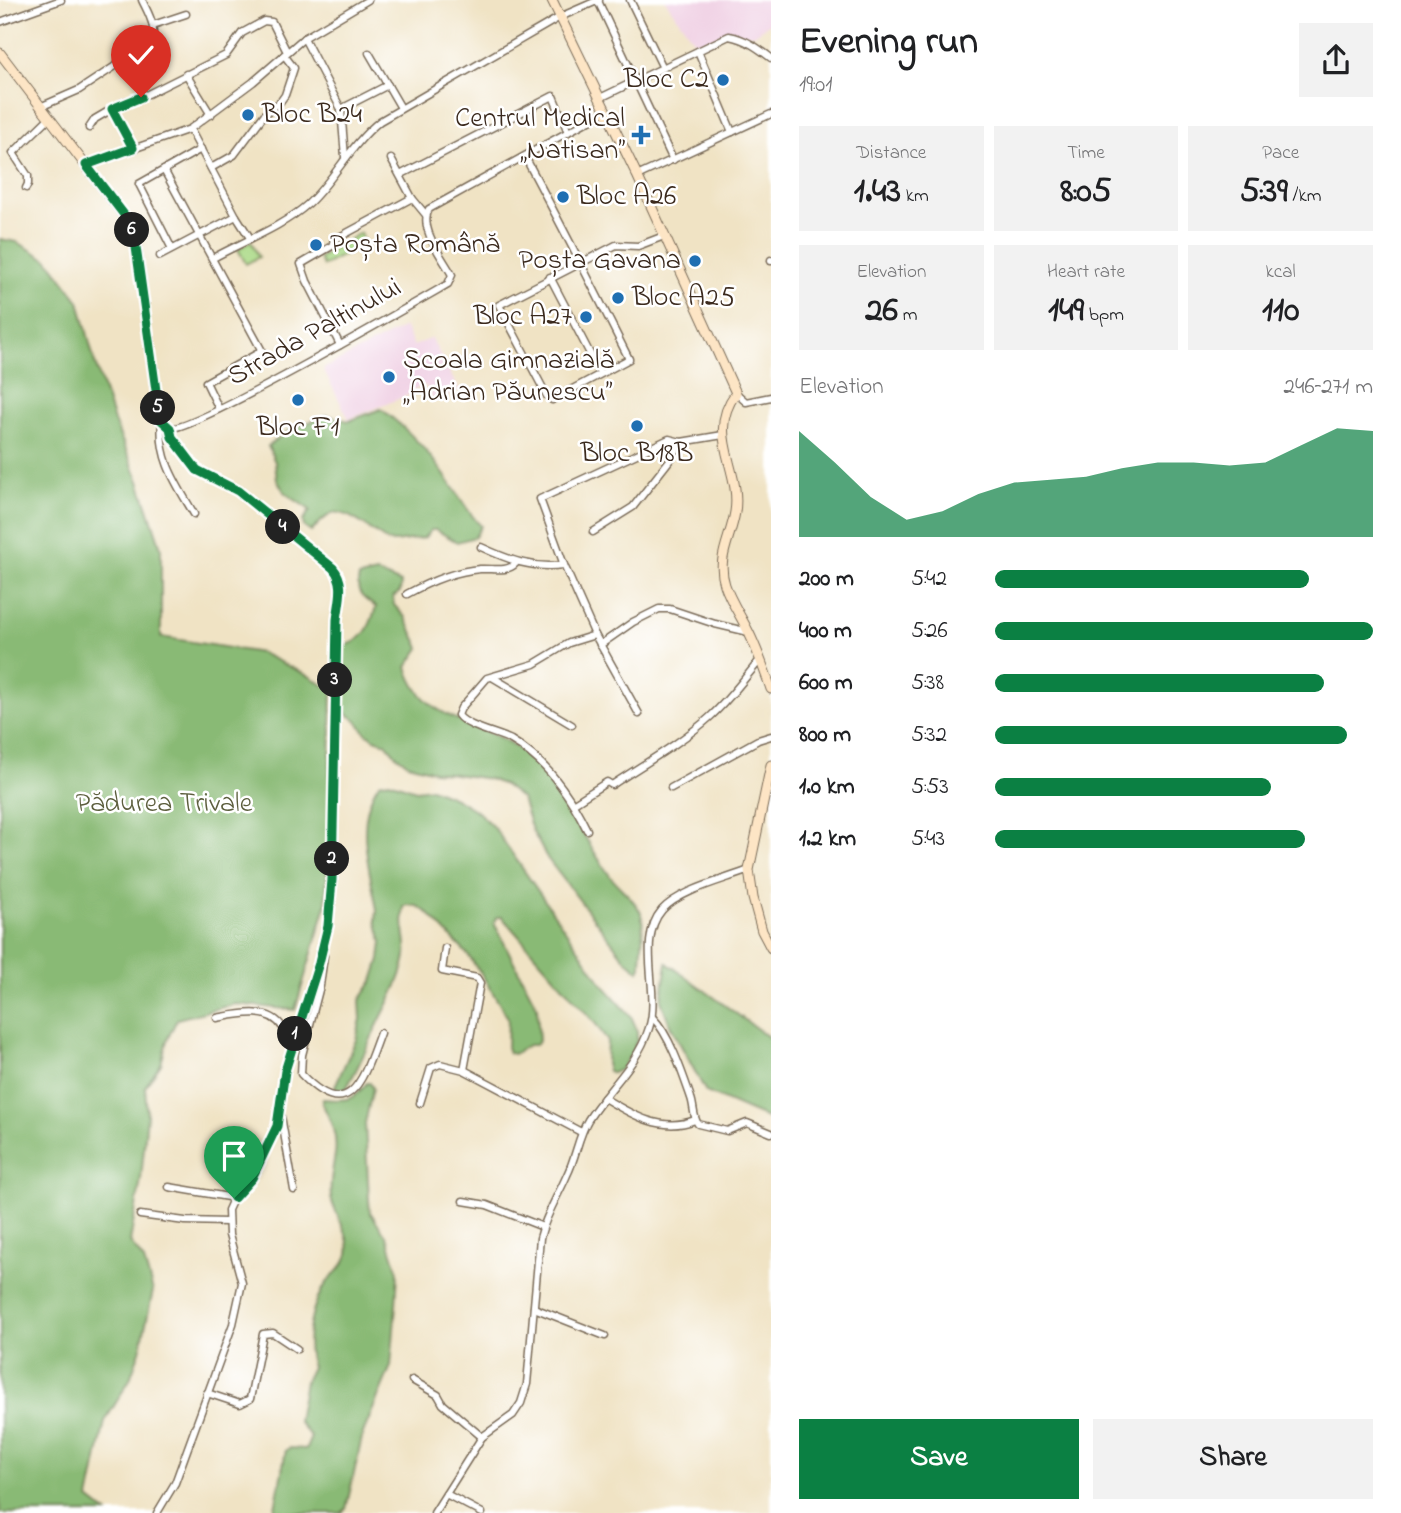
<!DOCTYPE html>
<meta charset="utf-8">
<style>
body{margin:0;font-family:"Indie Flower",sans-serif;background:#f2f2f2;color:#202124;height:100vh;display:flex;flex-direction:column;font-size:26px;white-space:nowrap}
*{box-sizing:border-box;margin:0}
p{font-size:23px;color:#757577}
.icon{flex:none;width:38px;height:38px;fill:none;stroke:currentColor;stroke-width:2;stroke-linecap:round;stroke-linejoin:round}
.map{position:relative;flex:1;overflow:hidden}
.side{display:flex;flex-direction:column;background:#fff;width:630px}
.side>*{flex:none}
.pin{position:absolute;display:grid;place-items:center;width:60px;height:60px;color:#fff;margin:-72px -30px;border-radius:50% 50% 50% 0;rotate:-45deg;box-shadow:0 0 7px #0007}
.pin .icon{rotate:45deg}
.km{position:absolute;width:35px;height:35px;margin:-18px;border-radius:50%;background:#222;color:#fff;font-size:19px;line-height:35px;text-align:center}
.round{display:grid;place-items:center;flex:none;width:74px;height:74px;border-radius:0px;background:#f2f2f2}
.summary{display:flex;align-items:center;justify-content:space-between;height:119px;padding:0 28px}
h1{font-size:38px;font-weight:700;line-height:52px}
.stats{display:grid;grid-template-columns:repeat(3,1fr);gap:10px;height:119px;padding:7px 28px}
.stats div{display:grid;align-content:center;border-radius:0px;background:#f2f2f2;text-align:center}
.stats b{font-size:35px;font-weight:700}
.stats small{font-size:19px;font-weight:400}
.stats p{font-size:19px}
.chart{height:196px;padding:14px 28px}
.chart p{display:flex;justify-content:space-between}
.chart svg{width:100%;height:126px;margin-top:7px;fill:#0b8043;opacity:.7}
.button{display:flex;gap:14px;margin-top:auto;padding:14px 28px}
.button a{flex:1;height:80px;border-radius:0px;background:#0b8043;color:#fff;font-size:28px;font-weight:700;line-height:80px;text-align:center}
.button a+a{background:#f2f2f2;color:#202124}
ul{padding:0 28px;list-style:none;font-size:23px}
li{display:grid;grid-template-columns:112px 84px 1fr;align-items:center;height:52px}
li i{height:18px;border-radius:9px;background:#0b8043}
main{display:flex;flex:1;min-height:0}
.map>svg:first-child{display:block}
.built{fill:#f0d0e4}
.green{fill:#acda88;stroke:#748253;stroke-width:2}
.forest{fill:#89ba74;stroke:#627249;stroke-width:2}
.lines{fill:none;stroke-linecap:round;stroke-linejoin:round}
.street-casing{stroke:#7a6b58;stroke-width:9}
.secondary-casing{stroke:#7a6b58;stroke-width:11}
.street{stroke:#fff;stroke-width:6}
.secondary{stroke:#fde5c5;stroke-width:9}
.route-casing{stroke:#fff;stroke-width:14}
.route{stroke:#0b8043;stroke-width:9}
.poi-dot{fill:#1f6fb2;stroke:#fff;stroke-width:2.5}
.labels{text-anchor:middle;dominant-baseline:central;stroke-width:5;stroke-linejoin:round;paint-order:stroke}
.poi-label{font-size:28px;fill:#3b2a1e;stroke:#fff;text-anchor:start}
.street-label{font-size:28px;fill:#3b2a1e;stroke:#fff}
.park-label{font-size:28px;fill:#5d5f3e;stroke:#fff}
</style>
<main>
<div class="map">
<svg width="771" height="1513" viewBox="0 0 771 1513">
<rect width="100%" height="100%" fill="#fff"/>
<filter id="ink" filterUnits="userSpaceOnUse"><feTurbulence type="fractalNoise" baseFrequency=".0143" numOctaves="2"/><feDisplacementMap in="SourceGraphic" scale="14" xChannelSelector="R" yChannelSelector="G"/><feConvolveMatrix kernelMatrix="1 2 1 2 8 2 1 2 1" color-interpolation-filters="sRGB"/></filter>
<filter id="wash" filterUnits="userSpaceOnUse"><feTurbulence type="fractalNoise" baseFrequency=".00686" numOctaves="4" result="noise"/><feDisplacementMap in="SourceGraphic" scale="28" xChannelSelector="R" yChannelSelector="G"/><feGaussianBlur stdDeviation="1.57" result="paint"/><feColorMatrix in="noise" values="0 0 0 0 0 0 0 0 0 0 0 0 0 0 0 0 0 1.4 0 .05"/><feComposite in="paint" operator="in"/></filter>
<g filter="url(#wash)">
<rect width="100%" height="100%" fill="#f0e3c4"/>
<!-- built -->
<g class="built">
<path d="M665 0H771V22L755 34H724L696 44Z"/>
<path d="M404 327 414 346 431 338 459 390 435 402 425 385 410 391 411 394 349 419 323 369Z"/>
</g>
<!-- green -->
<g class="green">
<path d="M360 233 363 240 352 246 353 250 323 266 319 258Z"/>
<path d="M251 241 259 257 246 264 238 249Z"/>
</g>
<!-- forest -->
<g class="forest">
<path d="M0 239 17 242 48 260 79 301 95 363 115 424 139 481 161 548V637L261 653 311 677 332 691 326 905 295 1010 235 1004 177 1019 167 1040 161 1064 145 1087 147 1115 141 1179 130 1242 144 1261 153 1291 140 1351 130 1379 105 1421 89 1499 107 1513H0Z"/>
<path d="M381 409C408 429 433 457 452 486 462 500 469 514 481 526L475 537 457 542 436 530H431L424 538 394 542 387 541C375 533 346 509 333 513 324 517 317 525 311 532L304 527 303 521 310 510 285 493 277 480 275 462 268 446 288 431 326 415 349 421Z"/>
<path d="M377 573 401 583 400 592 393 597 394 605 405 617 420 648 407 667C424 725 480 719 520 750 562 782 579 834 610 876 619 888 635 899 641 913 645 926 641 952 641 966L639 971 625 959 547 858 532 830 522 799 504 785 489 779 434 771 408 764 395 754 386 743 375 739 366 733 357 721 346 713 340 702 344 665 342 646C364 642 370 627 376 607 363 598 355 594 359 577Z"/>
<path d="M389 781 416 790 431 788 455 798 478 812 495 829 604 986 631 1016 637 1030V1040L631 1054 621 1069 613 1073 608 1071 606 1064 607 1040 595 1023 502 917H497L494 923 537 1007 539 1041 535 1045H528L514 1054 509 1053 507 1047 508 1018 482 975 468 955 428 913 417 906 407 905 404 907C400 923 408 939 406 956 403 977 391 998 382 1016 369 1041 360 1066 345 1090L337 1091 335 1086 356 1040 361 1019 360 1000 373 981 380 959 382 942 376 920 377 910C370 868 353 822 379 783Z"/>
<path d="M667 963 771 1039V1120L706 1092 671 1027 661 1001Z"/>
<path d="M367 1083H370L373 1088 365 1123 369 1200 370 1212 387 1237 398 1272 396 1305 391 1366 363 1433 346 1509 341 1513H274L286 1450 290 1448 306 1449 311 1437 298 1421 305 1381 312 1367C303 1341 311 1302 329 1280 336 1272 346 1264 348 1254 352 1234 334 1216 331 1197 329 1183 333 1168 335 1154 338 1135 330 1119 322 1103L323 1099C348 1100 350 1103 367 1083Z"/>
</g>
</g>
<g filter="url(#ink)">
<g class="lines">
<!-- street casing -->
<g class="street-casing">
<g id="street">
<path d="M630 0 663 68"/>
<path d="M598 1 673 160"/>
<path d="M0 22 61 0"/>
<path d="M153 25 186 14"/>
<path d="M304 38 341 109 345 157"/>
<path d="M698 51 732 132"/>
<path d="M369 53 401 108"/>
<path d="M186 74 211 115"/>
<path d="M600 98 729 36C746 39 758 48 771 58"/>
<path d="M40 107 79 90 147 45C160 31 149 15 142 0"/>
<path d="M112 109 133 148"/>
<path d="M341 109 388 85"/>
<path d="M89 128 95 119 124 102 148 94 226 55 242 33 264 21 272 22 287 52"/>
<path d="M190 129 236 216 250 238"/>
<path d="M525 157C561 224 595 291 629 359L552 400 547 396 499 305 616 245 638 246 664 236"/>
<path d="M391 159 412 198 426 215"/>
<path d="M87 165 190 129 253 82 304 38 368 0"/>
<path d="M211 168 234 155 264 115 280 102 285 95 294 68 284 55"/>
<path d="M164 170 262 351 206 382 219 409"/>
<path d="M400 175 553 96 568 132"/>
<path d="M637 176 771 114"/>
<path d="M26 188 28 184V176L13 153 49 118"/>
<path d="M172 249 139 184 201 149"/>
<path d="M160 256 236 216"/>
<path d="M213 258C244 241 282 227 308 204 335 179 350 145 380 121L560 17 599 0"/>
<path d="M771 260V261"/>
<path d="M550 277 600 373"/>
<path d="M340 345 307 281 301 264 332 246 334 240 412 198"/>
<path d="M736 393 746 402 771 397"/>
<path d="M162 422C158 459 176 483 194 514"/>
<path d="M593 532 633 507 673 456 681 442"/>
<path d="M481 547C509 560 532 569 564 565"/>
<path d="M407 594C429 582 454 571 480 569 492 568 507 573 516 563"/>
<path d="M600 645 633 622 659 609H670L715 624 749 632"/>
<path d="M492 677 572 725"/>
<path d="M639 714 595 635 564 565 540 499 669 439 681 442 723 435"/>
<path d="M671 788 758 740 771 736"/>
<path d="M574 803 607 782 612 785C645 763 681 743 710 717 729 700 744 679 760 660"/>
<path d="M587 830C570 795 547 761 511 740 498 733 466 727 458 715L461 708 487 678 534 664 569 643 595 635"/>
<path d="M445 948 442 971 477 978 480 983 464 1070"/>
<path d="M324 956 320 986 302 1055 301 1074C351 1127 364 1076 380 1033"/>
<path d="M217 1018C239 1014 270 1006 283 1028L296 1031"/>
<path d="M653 1018C670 1035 683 1075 691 1098 694 1106 693 1117 698 1124L727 1131 747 1123 771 1133"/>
<path d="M604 1098C632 1115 662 1133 695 1120"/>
<path d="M420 1103 431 1068 440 1064 464 1070 581 1132"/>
<path d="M281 1116 294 1190"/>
<path d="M169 1187 234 1198"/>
<path d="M463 1201 487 1205 543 1227"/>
<path d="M140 1215 185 1221 227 1222"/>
<path d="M534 1308 605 1336"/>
<path d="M412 1380 438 1395 443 1404 482 1437"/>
<path d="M207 1393 240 1404 250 1399 263 1334 273 1333 297 1349"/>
<path d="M446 1494 482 1513"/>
<path d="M157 1513 175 1483 233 1324 242 1283 229 1235 228 1210 233 1199 252 1178 277 1126 285 1071 319 963 328 926 332 880 337 620C339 601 346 582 333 568L238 491 197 470 172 437 170 428C192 432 413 304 448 284L452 275C443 258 418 228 429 209L606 111"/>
<path d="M434 1513 482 1437 513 1415 521 1403 527 1384 540 1238C546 1214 558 1196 567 1175 576 1157 578 1137 588 1120 608 1088 637 1066 649 1028 661 993 636 940 662 910 680 890 724 880 749 870"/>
</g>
</g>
<!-- secondary casing -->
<g class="secondary-casing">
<g id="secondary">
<path d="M552 0 637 175 736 393C705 434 742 470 735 512 731 538 716 558 725 585 730 600 740 615 747 629 757 648 764 669 771 689"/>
<path d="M0 53 125 217 131 229 137 252 159 415 162 422 170 428"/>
<path d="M771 765 749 870 753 898 762 931 771 948"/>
</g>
</g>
<!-- street -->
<use href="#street" class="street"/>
<!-- secondary -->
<use href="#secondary" class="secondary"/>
</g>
</g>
<g class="lines" filter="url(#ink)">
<!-- route casing -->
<g class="route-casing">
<path id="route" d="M141 97 112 109 133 148 86 165 125 216 135 240 160 419 170 428 172 437 197 470 238 491 333 568C346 583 339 601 337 620L332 880 328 926 319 963 285 1071 277 1126 252 1178 234 1198"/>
</g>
<!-- route -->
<use href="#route" class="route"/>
</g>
<!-- markers -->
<g class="poi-dot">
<circle cx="723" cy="80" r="7"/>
<circle cx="248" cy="115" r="7"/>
<path d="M637.5 124.5h7v7h7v7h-7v7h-7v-7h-7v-7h7z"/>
<circle cx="563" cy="197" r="7"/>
<circle cx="316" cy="245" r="7"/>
<circle cx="695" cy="261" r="7"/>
<circle cx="618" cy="298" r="7"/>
<circle cx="586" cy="317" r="7"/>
<circle cx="389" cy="377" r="7"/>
<circle cx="298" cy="400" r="7"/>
<circle cx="637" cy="426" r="7"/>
</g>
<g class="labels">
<!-- poi labels -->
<g class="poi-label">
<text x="709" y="80" text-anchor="end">Bloc C2</text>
<text x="262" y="115">Bloc B24</text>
<text x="625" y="119" text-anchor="end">Centrul Medical<tspan x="625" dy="32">„Natisan”</tspan></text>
<text x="577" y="197">Bloc A26</text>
<text x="330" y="245">Poșta Română</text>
<text x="681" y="261" text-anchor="end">Poșta Gavana</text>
<text x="632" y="298">Bloc A25</text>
<text x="572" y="317" text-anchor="end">Bloc A27</text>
<text x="403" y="361">Școala Gimnazială<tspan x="403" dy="32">„Adrian Păunescu”</tspan></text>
<text x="298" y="428" text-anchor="middle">Bloc F1</text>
<text x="637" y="454" text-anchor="middle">Bloc B18B</text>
</g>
<!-- street labels -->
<g class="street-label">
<text transform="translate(315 333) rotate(-29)">Strada Paltinului</text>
</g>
<!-- park labels -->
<g class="park-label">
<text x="164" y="804">Pădurea Trivale</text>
</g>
</g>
</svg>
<div class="pin" style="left:234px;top:1198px;background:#1e9e55"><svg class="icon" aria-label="arrive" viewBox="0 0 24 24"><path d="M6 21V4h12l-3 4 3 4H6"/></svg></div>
<div class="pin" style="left:141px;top:97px;background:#d93025"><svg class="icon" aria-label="check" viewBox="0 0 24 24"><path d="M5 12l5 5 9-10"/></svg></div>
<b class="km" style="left:295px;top:1034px">1</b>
<b class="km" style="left:332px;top:859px">2</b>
<b class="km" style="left:335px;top:680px">3</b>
<b class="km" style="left:283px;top:527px">4</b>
<b class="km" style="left:158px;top:408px">5</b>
<b class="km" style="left:132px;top:230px">6</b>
</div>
<section class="side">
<div class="summary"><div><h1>Evening run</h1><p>19:01</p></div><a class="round"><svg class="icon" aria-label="share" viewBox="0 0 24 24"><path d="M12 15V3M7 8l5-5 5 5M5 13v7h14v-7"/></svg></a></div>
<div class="stats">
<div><p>Distance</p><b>1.43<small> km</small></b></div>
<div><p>Time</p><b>8:05</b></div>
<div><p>Pace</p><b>5:39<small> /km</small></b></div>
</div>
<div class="stats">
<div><p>Elevation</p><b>26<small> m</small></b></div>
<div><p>Heart rate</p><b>149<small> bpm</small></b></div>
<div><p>kcal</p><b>110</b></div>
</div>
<div class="chart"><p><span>Elevation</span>246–271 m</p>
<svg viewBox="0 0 160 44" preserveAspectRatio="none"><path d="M0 44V7L10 18L20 30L30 38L40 35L50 29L60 25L70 24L80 23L90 20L100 18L110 18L120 19L130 18L140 12L150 6L160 7V44z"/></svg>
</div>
<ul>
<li><b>200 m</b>5:42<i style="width:83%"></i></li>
<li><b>400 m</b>5:26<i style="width:100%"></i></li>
<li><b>600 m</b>5:38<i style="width:87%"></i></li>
<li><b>800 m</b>5:32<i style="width:93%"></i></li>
<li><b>1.0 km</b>5:53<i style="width:73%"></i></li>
<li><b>1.2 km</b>5:43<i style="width:82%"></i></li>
</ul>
<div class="button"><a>Save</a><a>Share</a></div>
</section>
</main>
